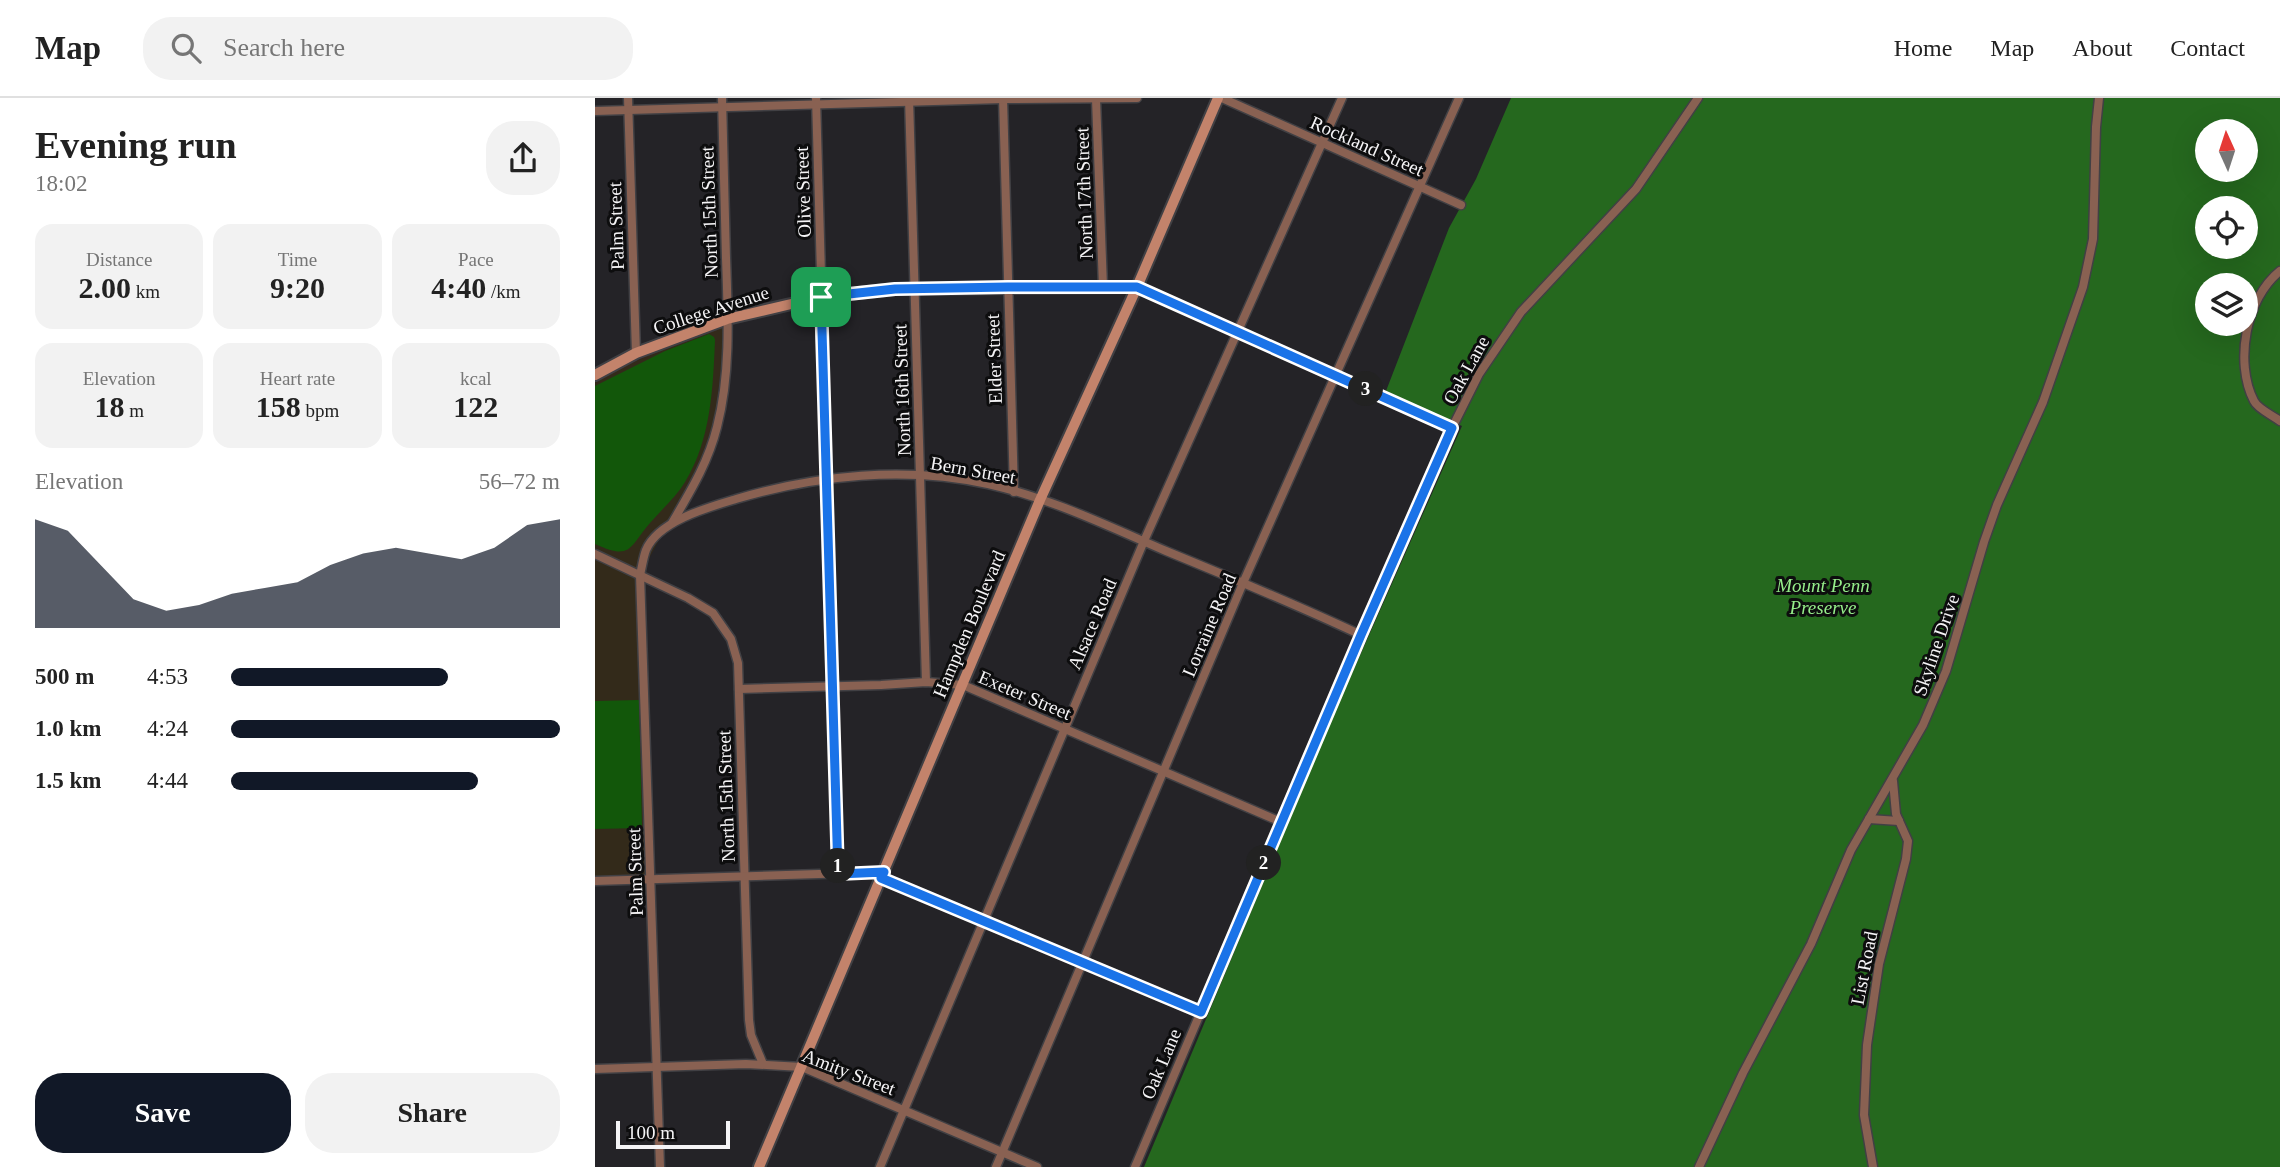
<!DOCTYPE html>
<meta charset="utf-8">
<style>
body{margin:0;font-family:"Times New Roman",serif;background:#f2f2f2;color:#222;height:100vh;display:flex;flex-direction:column;font-size:26px;white-space:nowrap}
*{box-sizing:border-box;margin:0}
p{font-size:23px;color:#767676}
.icon{flex:none;width:38px;height:38px;fill:none;stroke:currentColor;stroke-width:2;stroke-linecap:round;stroke-linejoin:round}
.map{position:relative;flex:1;overflow:hidden}
.drawer{display:flex;flex-direction:column;background:#fff;width:595px}
.drawer>*{flex:none}
.needle{width:46px;rotate:357deg}
.controls{position:absolute;left:1600px;top:21px;display:grid;gap:14px}
.controls a{display:grid;place-items:center;width:63px;height:63px;border-radius:50%;background:#fff;box-shadow:0 7px 28px #0002;font-size:35px}
.scale{position:absolute;left:21px;bottom:18px;width:114px;box-sizing:border-box;padding-left:7px;border:4px solid #f5f4f6;border-top:0;font-size:19px;line-height:24px;white-space:nowrap;color:#f5f4f6;-webkit-text-stroke:5px #0d0d0e;paint-order:stroke}
.pin{position:absolute;display:grid;place-items:center;width:60px;height:60px;color:#fff;margin:-30px;border-radius:14px;box-shadow:0 4px 10px #0006}
.km{position:absolute;width:35px;height:35px;margin:-18px;border-radius:50%;background:#222;color:#fff;font-size:19px;line-height:35px;text-align:center}
.round{display:grid;place-items:center;flex:none;width:74px;height:74px;border-radius:28px;background:#f2f2f2}
.head{display:flex;align-items:center;justify-content:space-between;height:119px;padding:0 35px}
h1{font-size:38px;font-weight:700;line-height:52px}
.figures{display:grid;grid-template-columns:repeat(3,1fr);gap:10px;height:119px;padding:7px 35px}
.figures div{display:grid;align-content:center;border-radius:18px;background:#f2f2f2;text-align:center}
.figures b{font-size:30px;font-weight:700}
.figures small{font-size:19px;font-weight:400}
.figures p{font-size:19px}
.chart{height:196px;padding:14px 35px}
.chart p{display:flex;justify-content:space-between}
.chart svg{width:100%;height:126px;margin-top:7px;fill:#111827;opacity:.7}
.button{display:flex;gap:14px;margin-top:auto;padding:14px 35px}
.button a{flex:1;height:80px;border-radius:28px;background:#111827;color:#fff;font-size:28px;font-weight:700;line-height:80px;text-align:center}
.button a+a{background:#f2f2f2;color:#222}
ul{padding:0 35px;list-style:none;font-size:23px}
li{display:grid;grid-template-columns:112px 84px 1fr;align-items:center;height:52px}
li i{height:18px;border-radius:9px;background:#111827}
header{display:flex;align-items:center;gap:42px;box-sizing:border-box;height:98px;padding:0 35px;background:#fff;border-bottom:2px solid #e0e0e0}
header strong{font-size:33px}
nav{display:flex;gap:38px;margin-inline-start:auto;font-size:24px}
.search{width:490px;height:63px;background:#f2f2f2;display:flex;align-items:center;gap:18px;box-sizing:border-box;padding:0 24px;border-radius:28px;color:#767676;font-size:26px}
main{display:flex;flex:1;min-height:0}
.map>svg:first-child{display:block}
.education{fill:#332a1a}
.green{fill:#12570a}
.forest{fill:#25681e;fill-rule:evenodd}
.lines{fill:none;stroke-linecap:round;stroke-linejoin:round}
.street-casing{stroke:#414044;stroke-width:11}
.secondary-casing{stroke:#414044;stroke-width:14}
.street{stroke:#896152;stroke-width:8}
.secondary{stroke:#c3836b;stroke-width:10}
.route-casing{stroke:#fff;stroke-width:14}
.route{stroke:#1a73e8;stroke-width:9}
.labels{text-anchor:middle;dominant-baseline:central;stroke-width:6;stroke-linejoin:round;paint-order:stroke}
.street-label{font-size:19px;fill:#f5f4f6;stroke:#0d0d0e}
.park-label{font-size:19px;font-style:italic;fill:#95ed8a;stroke:#0d0d0e}
</style>
<header>
<strong>Map</strong>
<div class="search"><svg class="icon" aria-label="search" viewBox="0 0 24 24"><circle cx="10" cy="10" r="6"/><path d="M15 15l6 6"/></svg>Search here</div>
<nav><a>Home</a><a>Map</a><a>About</a><a>Contact</a></nav>
</header>
<main>
<section class="drawer">
<div class="head"><div><h1>Evening run</h1><p>18:02</p></div><a class="round"><svg class="icon" aria-label="share" viewBox="0 0 24 24"><path d="M12 15V3M7 8l5-5 5 5M5 13v7h14v-7"/></svg></a></div>
<div class="figures">
<div><p>Distance</p><b>2.00<small> km</small></b></div>
<div><p>Time</p><b>9:20</b></div>
<div><p>Pace</p><b>4:40<small> /km</small></b></div>
</div>
<div class="figures">
<div><p>Elevation</p><b>18<small> m</small></b></div>
<div><p>Heart rate</p><b>158<small> bpm</small></b></div>
<div><p>kcal</p><b>122</b></div>
</div>
<div class="chart"><p><span>Elevation</span>56–72 m</p>
<svg viewBox="0 0 160 44" preserveAspectRatio="none"><path d="M0 44V6L10 10L20 22L30 34L40 38L50 36L60 32L70 30L80 28L90 22L100 18L110 16L120 18L130 20L140 16L150 8L160 6V44z"/></svg>
</div>
<ul>
<li><b>500 m</b>4:53<i style="width:66%"></i></li>
<li><b>1.0 km</b>4:24<i style="width:100%"></i></li>
<li><b>1.5 km</b>4:44<i style="width:75%"></i></li>
</ul>
<div class="button"><a>Save</a><a>Share</a></div>
</section>
<div class="map">
<svg width="1685" height="1069" viewBox="0 0 1685 1069">
<rect width="100%" height="100%" fill="#242327"/>
<!-- education -->
<path class="education" d="M132 221 117 345 45 477 56 782 0 783V282Z"/>
<!-- green -->
<g class="green">
<path d="M114 236 119 239 120 242C118 290 116 342 90 384 81 399 67 411 55 425 34 449 37 463 0 446V288L70 253Z"/>
<path d="M44 602 47 730 0 731V603Z"/>
</g>
<!-- forest -->
<path class="forest" d="M916 0H1685V1069H549L739 616 867 328 791 293 854 130 881 81ZM1612 33H1650V72H1612ZM1612 110H1650V149H1612ZM1612 187H1650V226H1612Z"/>
<g class="lines">
<!-- street casing -->
<g class="street-casing">
<g id="street">
<path d="M33 0 41 255"/>
<path d="M221 0 243 776"/>
<path d="M314 0 331 584"/>
<path d="M408 0 419 394"/>
<path d="M627 0 866 107"/>
<path d="M501 1 508 189"/>
<path d="M0 13 408 1 542 0"/>
<path d="M1685 173C1651 200 1639 264 1659 303 1663 311 1677 317 1685 323"/>
<path d="M542 189 857 330"/>
<path d="M77 425C95 394 113 365 122 329 136 275 133 216 131 160 130 106 128 53 127 0"/>
<path d="M0 456 93 500 118 515 136 541 143 565 154 922 156 937 168 966"/>
<path d="M144 591 286 587 331 584 368 587 686 724"/>
<path d="M1274 721 1304 723"/>
<path d="M286 780 606 913"/>
<path d="M0 783 289 774"/>
<path d="M0 971 151 966 207 969 442 1069"/>
<path d="M65 1069 45 477C47 469 48 460 51 452 63 423 114 409 141 401 222 377 310 368 393 386 455 400 513 428 571 453 637 480 702 507 766 537"/>
<path d="M285 1069 549 443 747 0"/>
<path d="M401 1069 648 485 864 0"/>
<path d="M540 1069 761 548 857 330 884 276 926 214 1041 91 1103 0"/>
<path d="M1104 1069 1148 975 1216 846 1256 752 1328 627 1351 573 1389 444 1402 407 1448 304 1488 189 1498 141 1501 29 1504 0"/>
<path d="M1278 1069 1269 1017 1272 947 1284 866 1311 761 1313 743 1301 716 1298 683"/>
</g>
</g>
<!-- secondary casing -->
<g class="secondary-casing">
<g id="secondary">
<path d="M0 277 41 255 132 221 226 199 300 191 542 189"/>
<path d="M164 1069 445 402 542 189 623 0"/>
</g>
</g>
<!-- street -->
<use href="#street" class="street"/>
<!-- secondary -->
<use href="#secondary" class="secondary"/>
</g>
<g class="lines">
<!-- route casing -->
<g class="route-casing">
<path id="route" d="M413 189H542L857 330 766 537 606 914 286 780 289 774 243 776 226 199 300 191Z"/>
</g>
<!-- route -->
<use href="#route" class="route"/>
</g>
<g class="labels">
<!-- street labels -->
<g class="street-label">
<text transform="translate(772 48) rotate(24)">Rockland Street</text>
<text transform="translate(208 94) rotate(-92)">Olive Street</text>
<text transform="translate(489 95) rotate(-92)">North 17th Street</text>
<text transform="translate(114 114) rotate(-92)">North 15th Street</text>
<text transform="translate(21 128) rotate(-92)">Palm Street</text>
<text transform="translate(116 212) rotate(-18)">College Avenue</text>
<text transform="translate(399 261) rotate(-92)">Elder Street</text>
<text transform="translate(871 272) rotate(-61)">Oak Lane</text>
<text transform="translate(307 292) rotate(-92)">North 16th Street</text>
<text transform="translate(378 372) rotate(10)">Bern Street</text>
<text transform="translate(374 526) rotate(-67)">Hampden Boulevard</text>
<text transform="translate(497 526) rotate(-67)">Alsace Road</text>
<text transform="translate(614 527) rotate(-67)">Lorraine Road</text>
<text transform="translate(1341 547) rotate(-71)">Skyline Drive</text>
<text transform="translate(430 597) rotate(23)">Exeter Street</text>
<text transform="translate(131 698) rotate(-92)">North 15th Street</text>
<text transform="translate(40 774) rotate(-92)">Palm Street</text>
<text transform="translate(1269 870) rotate(-79)">List Road</text>
<text transform="translate(566 966) rotate(-67)">Oak Lane</text>
<text transform="translate(254 974) rotate(21)">Amity Street</text>
</g>
<!-- park labels -->
<g class="park-label">
<text x="1228" y="487">Mount Penn<tspan x="1228" dy="22">Preserve</tspan></text>
</g>
</g>
</svg>
<div class="controls">
<a><svg class="needle" viewBox="-14 -14 28 28"><path d="M0-13l5 13h-10z" fill="#e53935"/><path d="M0 13l5-13h-10z" fill="#767676"/></svg></a>
<a><svg class="icon" aria-label="locate" viewBox="0 0 24 24"><circle cx="12" cy="12" r="6"/><path d="M12 2v4M12 18v4M2 12h4M18 12h4"/></svg></a>
<a><svg class="icon" aria-label="layers" viewBox="0 0 24 24"><path d="M12 4l9 5-9 5-9-5zM3 14l9 5 9-5"/></svg></a>
</div>
<div class="scale">100 m</div>
<div class="pin" style="left:226px;top:199px;background:#1e9e55"><svg class="icon" aria-label="arrive" viewBox="0 0 24 24"><path d="M6 21V4h12l-3 4 3 4H6"/></svg></div>
<b class="km" style="left:243px;top:768px">1</b>
<b class="km" style="left:669px;top:765px">2</b>
<b class="km" style="left:771px;top:291px">3</b>
</div>
</main>
